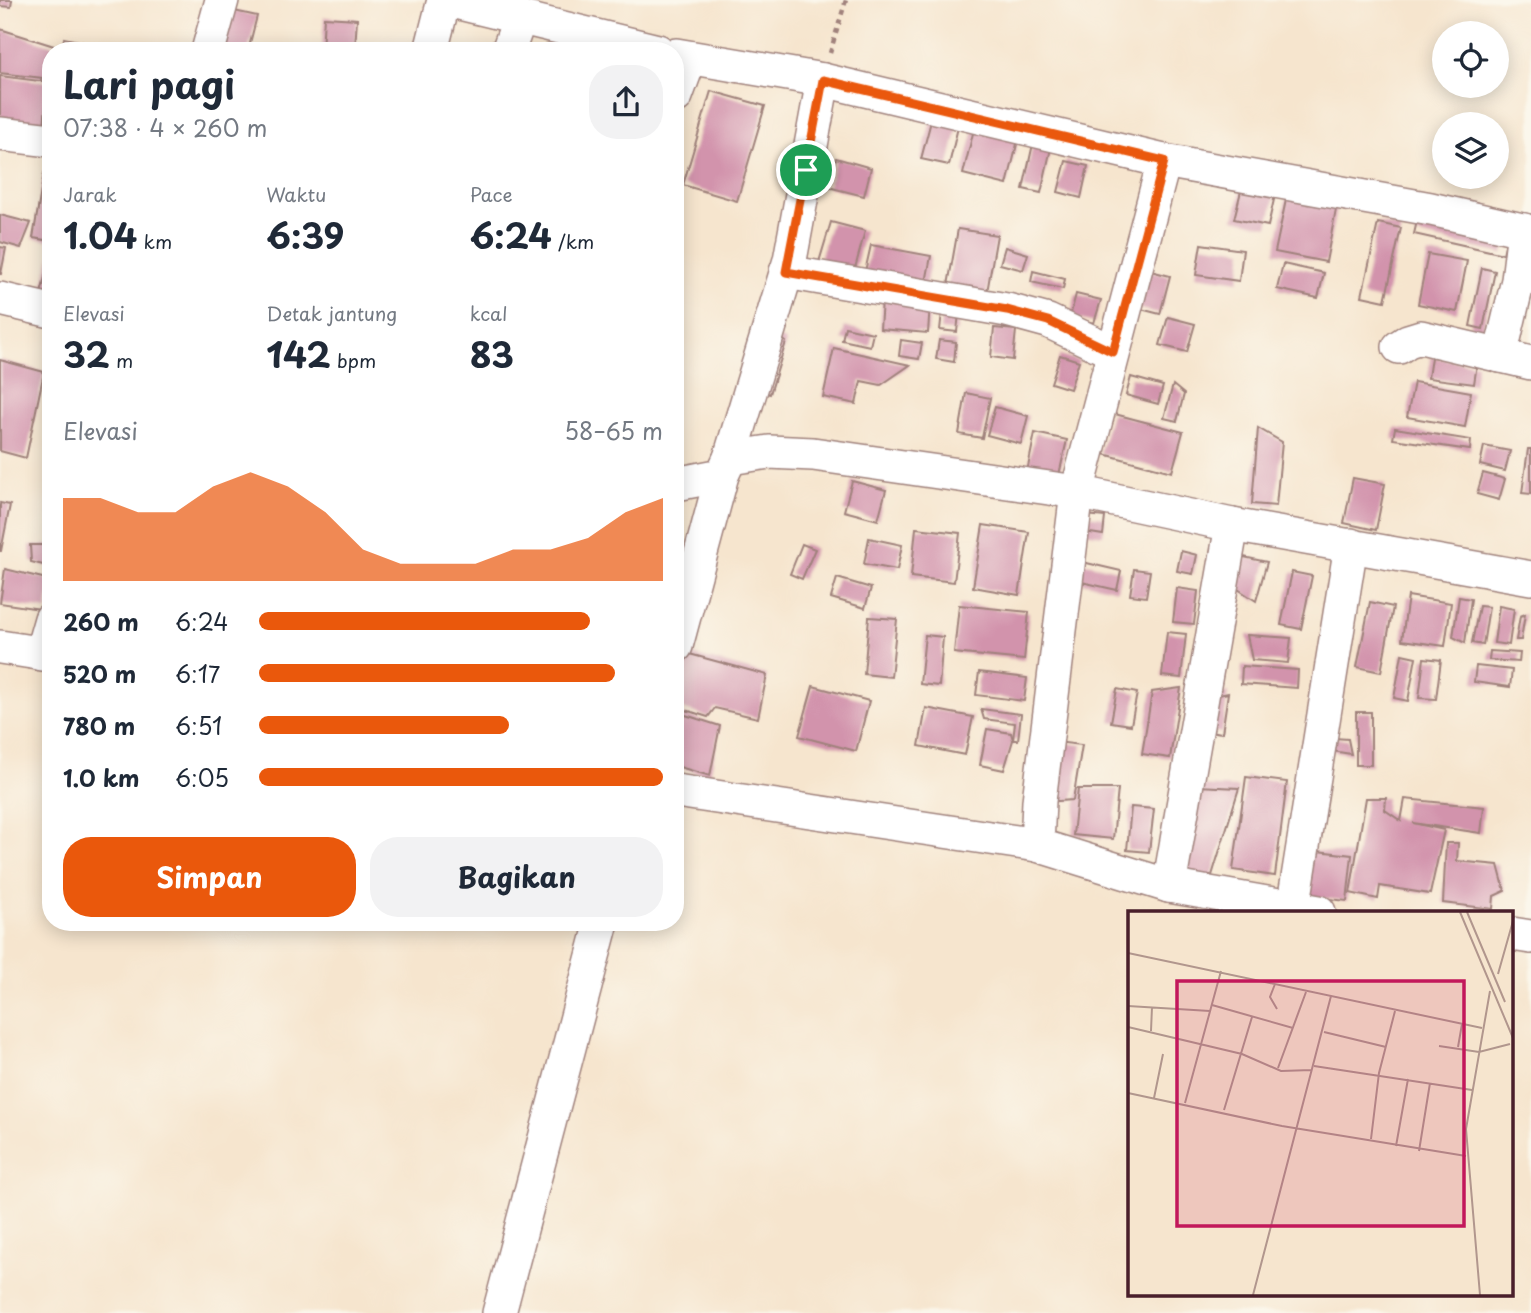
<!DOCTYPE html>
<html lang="id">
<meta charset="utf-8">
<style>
body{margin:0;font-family:"Playpen Sans",sans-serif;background:#f2f2f3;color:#1f2937;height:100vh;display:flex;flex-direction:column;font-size:26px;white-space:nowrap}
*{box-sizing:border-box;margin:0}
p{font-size:23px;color:#747a83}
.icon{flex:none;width:38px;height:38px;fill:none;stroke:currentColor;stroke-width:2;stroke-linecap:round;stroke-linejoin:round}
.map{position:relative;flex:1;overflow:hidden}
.panel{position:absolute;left:42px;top:42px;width:642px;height:889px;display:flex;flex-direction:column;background:#fff;border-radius:28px;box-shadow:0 4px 18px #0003}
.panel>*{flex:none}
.buttons{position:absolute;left:1432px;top:21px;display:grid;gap:14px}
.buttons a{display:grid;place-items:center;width:77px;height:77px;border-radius:50%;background:#fff;box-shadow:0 4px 18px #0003;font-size:35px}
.pin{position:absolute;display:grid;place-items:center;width:60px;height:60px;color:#fff;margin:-30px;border:4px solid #fff;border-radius:50%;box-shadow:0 2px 7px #0007}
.round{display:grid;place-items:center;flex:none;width:74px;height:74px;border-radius:28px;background:#f2f2f3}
.overview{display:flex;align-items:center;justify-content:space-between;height:119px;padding:0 21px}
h1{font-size:38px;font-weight:700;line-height:52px}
.figures{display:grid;grid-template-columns:repeat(3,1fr);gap:10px;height:119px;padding:7px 21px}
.figures div{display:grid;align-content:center}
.figures b{font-size:35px;font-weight:700}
.figures small{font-size:19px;font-weight:400}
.figures p{font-size:19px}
.chart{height:196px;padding:14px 21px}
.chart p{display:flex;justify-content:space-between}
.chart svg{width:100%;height:126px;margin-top:7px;fill:#ea580c;opacity:.7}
.cta{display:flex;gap:14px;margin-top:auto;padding:14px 21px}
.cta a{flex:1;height:80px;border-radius:28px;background:#ea580c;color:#fff;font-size:28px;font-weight:700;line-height:80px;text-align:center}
.cta a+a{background:#f2f2f3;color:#1f2937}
ul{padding:0 21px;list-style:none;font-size:23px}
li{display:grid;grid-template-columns:112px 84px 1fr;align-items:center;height:52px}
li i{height:18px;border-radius:9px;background:#ea580c}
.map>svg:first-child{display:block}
.building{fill:#d293ac}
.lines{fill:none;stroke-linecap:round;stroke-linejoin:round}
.minor-casing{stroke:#a0827c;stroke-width:36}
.path{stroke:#a0827c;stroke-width:4.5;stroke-dasharray:5 5;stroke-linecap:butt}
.minor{stroke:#fff;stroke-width:33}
.route-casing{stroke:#fff;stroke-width:14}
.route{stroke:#ea580c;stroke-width:9}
.inset-road{fill:none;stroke:#b1968d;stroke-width:2}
.view{fill:#c2185b;fill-opacity:0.15;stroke:#c2185b;stroke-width:3.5}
.inset-edge{fill:none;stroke:#4a1f2b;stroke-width:3.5}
</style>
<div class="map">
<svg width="1531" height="1313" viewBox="0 0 1531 1313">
<rect width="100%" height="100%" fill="#fbf7ec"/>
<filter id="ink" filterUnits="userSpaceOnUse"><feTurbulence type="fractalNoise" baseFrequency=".0143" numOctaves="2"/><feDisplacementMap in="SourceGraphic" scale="14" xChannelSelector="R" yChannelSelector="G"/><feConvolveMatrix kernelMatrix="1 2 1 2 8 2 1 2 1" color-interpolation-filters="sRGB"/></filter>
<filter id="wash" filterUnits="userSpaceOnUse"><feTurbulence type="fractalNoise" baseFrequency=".00686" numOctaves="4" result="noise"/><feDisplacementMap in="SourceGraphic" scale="28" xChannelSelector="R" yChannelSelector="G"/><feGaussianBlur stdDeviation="1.57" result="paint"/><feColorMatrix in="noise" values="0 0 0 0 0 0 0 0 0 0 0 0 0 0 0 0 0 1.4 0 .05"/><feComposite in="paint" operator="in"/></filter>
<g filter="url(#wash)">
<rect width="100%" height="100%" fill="#f6e5ce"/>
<g id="blocks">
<!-- building -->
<g class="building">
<path d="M0 0H12L11 7 0 6Z"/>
<path d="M225 9 257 16 248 51H214Z"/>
<path d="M324 17 357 19 355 48 360 51H322Z"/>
<path d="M0 29 54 46 53 51H51V79L0 73Z"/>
<path d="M64 38 98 45 97 51H62Z"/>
<path d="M0 76 48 82 44 127 0 121Z"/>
<path d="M711 91 765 106 737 201 683 185Z"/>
<path d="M931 121 958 127 949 165 921 159Z"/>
<path d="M974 129 1018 140 1007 185 963 174Z"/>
<path d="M1033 144 1051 148 1041 193 1023 189Z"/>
<path d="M836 158 871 168 864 196 828 187Z"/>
<path d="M1066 161 1088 166 1081 198 1058 192Z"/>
<path d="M44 173 51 174V241L33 238Z"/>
<path d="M1242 187 1275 195 1268 226 1234 219Z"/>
<path d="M1287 195 1337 204 1326 262 1275 252Z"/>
<path d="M0 215 31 223 21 248 0 242Z"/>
<path d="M1417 221 1506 241 1503 254 1414 234Z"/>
<path d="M831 222 865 231 854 272 819 262Z"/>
<path d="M1378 223 1401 228 1385 301 1362 296Z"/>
<path d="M958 229 997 235 986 298 947 291Z"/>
<path d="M1201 244 1243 250 1239 281 1196 275Z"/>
<path d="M871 245 931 256 925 288 864 276Z"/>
<path d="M0 247 6 248 1 274H0Z"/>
<path d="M1005 247 1028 254 1023 270 1000 264Z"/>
<path d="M1428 254 1467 261 1457 312 1418 304Z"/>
<path d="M50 257 51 258V304L39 302Z"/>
<path d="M1283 264 1324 273 1318 298 1277 289Z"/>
<path d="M1482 268 1495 271 1483 329 1470 326Z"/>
<path d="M1143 269 1170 276 1160 314 1133 307Z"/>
<path d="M1033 271 1065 279 1063 289 1031 282Z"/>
<path d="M1076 294 1101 300 1094 323 1070 317Z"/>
<path d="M882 300 930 304 928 333 880 329Z"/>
<path d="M942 312 959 313 957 332 940 330Z"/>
<path d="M1168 317 1195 324 1187 352 1160 345Z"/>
<path d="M845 327 873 333 870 346 842 340Z"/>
<path d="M994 328 1016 330 1013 360 991 357Z"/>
<path d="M779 337 786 342 770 394 762 392Z"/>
<path d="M901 340 922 343 919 359 899 356Z"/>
<path d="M939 340 956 342 954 362 936 359Z"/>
<path d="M834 348 910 365 881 385 861 381 856 404 823 397Z"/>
<path d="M1060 355 1079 361 1070 389 1051 383Z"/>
<path d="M1431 357 1477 364 1474 384 1428 378Z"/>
<path d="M0 360 44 372 26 458 0 451Z"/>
<path d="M1131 377 1163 386 1158 404 1126 395Z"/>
<path d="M1414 382 1471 392 1465 427 1407 417Z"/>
<path d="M1173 385 1184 394 1177 421 1164 418Z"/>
<path d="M966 393 990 398 982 438 959 434Z"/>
<path d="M995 407 1028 416 1021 444 987 435Z"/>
<path d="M1111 413 1183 432 1172 472 1100 453Z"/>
<path d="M1258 428 1282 442 1276 506 1252 504Z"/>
<path d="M1395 428 1471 440 1470 450 1393 439Z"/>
<path d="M1035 433 1067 440 1058 479 1027 472Z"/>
<path d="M1484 446 1510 451 1505 471 1480 465Z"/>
<path d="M1528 449H1531V494L1522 493Z"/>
<path d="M1483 473 1505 479 1499 500 1477 494Z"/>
<path d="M1353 478 1385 484 1376 530 1344 523Z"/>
<path d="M852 481 886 490 878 520 844 511Z"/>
<path d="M0 503 10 505 1 551H0Z"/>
<path d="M1086 515 1105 517 1103 535 1084 532Z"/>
<path d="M983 525 1029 532 1019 595 973 587Z"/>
<path d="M916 528 960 533 954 582 911 577Z"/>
<path d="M869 538 902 545 897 570 864 564Z"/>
<path d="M802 544 815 549 802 579 790 574Z"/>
<path d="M30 545H51V567L31 562Z"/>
<path d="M1181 551 1197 555 1193 574 1177 571Z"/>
<path d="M1239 556 1267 562 1256 601 1232 585Z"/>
<path d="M1078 561 1121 571 1117 590 1073 580Z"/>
<path d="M5 569 51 580 47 610 0 603Z"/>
<path d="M1134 569 1150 571 1146 597 1130 595Z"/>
<path d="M1292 572 1312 576 1301 629 1281 625Z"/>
<path d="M837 578 871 588 865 608 831 598Z"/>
<path d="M1177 588 1198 591 1194 624 1173 622Z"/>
<path d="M1408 596 1451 603 1445 646 1402 640Z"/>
<path d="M1459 597 1471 599 1465 643 1453 637Z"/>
<path d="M1370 602 1393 607 1381 672 1357 667Z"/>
<path d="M959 605 1029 612 1024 660 954 653Z"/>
<path d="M1479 606 1489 607 1483 645 1472 643Z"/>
<path d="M1499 606 1514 609 1509 645 1494 643Z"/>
<path d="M1525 614 1521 640H1516L1520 616Z"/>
<path d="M869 617 897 619 891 677 864 674Z"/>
<path d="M1167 632 1186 634 1181 678 1162 676Z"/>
<path d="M925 635 943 637 939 686 920 684Z"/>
<path d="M1247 635 1291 638 1288 663 1252 660Z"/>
<path d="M1490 651 1520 653 1519 662 1489 660Z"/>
<path d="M682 652 767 675 758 718 715 708 708 717 676 707V679Z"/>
<path d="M1402 654 1416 657 1408 701 1394 698Z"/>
<path d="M1424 658 1441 660 1436 699 1419 698Z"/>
<path d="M1242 666 1298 670 1297 688 1241 684Z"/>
<path d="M1476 666 1512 670 1510 687 1474 682Z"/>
<path d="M979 672 1027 678 1024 701 976 695Z"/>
<path d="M813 686 869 701 856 751 799 736Z"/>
<path d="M1181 688 1170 758 1142 754 1152 692Z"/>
<path d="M1117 689 1137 693 1131 725 1111 722Z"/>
<path d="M1228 693 1222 733 1208 731 1214 696Z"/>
<path d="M926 708 973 717 965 755 919 746Z"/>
<path d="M981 709 1021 714 1018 740H1013L1015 723 984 719Z"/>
<path d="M676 712 720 726 710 776 676 766Z"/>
<rect x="1356" y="712" width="15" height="53"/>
<path d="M987 729 1011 733 1013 740 1004 770 980 765Z"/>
<path d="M1334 738 1348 739 1351 754 1332 751Z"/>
<path d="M1056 742 1082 745 1073 800 1044 802Z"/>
<path d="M1246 777 1287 782 1275 876 1233 870Z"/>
<path d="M1197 786 1239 788 1210 882 1180 881Z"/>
<path d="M1078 789H1118L1113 839 1073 835Z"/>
<path d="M1366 798H1386L1385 810 1401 821 1405 799 1484 807 1481 833 1413 823 1444 830 1430 894 1380 886 1378 899 1350 893Z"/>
<path d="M1131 807 1154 809 1149 852 1127 850Z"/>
<path d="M1446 843H1458L1457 861 1498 865 1505 891 1494 896 1493 909 1443 903Z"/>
<path d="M1308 850 1352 855 1347 901 1303 896Z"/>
</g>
</g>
</g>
<g filter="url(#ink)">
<use href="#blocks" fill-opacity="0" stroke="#a0827c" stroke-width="2"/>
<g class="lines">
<!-- minor casing -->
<g class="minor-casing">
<g id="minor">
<path d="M447 0 658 51"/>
<path d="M208 51 222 0"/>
<path d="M431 51 444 0"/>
<path d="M508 51 520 18"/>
<path d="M676 55 823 80 1164 161 1431 209 1531 232"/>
<path d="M676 96 690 58"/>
<path d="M0 134 51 140"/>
<path d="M786 272 1007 310 1048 321 1113 352"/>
<path d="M0 299 51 311"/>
<path d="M1399 347 1408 341 1421 337 1531 363"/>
<path d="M1500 356 1518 280 1524 230"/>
<path d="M730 458 769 452 813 454 1077 492 1232 525 1531 578"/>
<path d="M676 484 722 475"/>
<path d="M676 646 722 475 730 458 790 260 823 80"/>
<path d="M0 647 51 655"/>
<path d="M41 654 51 619"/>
<path d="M676 791 1037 845 1169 886 1319 912"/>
<path d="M1037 845 1039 801 1077 492 1164 161"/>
<path d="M1169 886 1232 525"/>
<path d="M1293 909 1351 545"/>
<path d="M1512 934 1531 937"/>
<path d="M499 1313 602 922"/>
</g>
</g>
<!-- path -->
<path class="path" d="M830 53 846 0"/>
<!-- minor -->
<use href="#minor" class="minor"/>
</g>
</g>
<g class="lines" filter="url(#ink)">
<!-- route casing -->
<g class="route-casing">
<path id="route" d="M823 80 1164 161 1113 352 1048 321 1007 310 786 272Z"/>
</g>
<!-- route -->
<use href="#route" class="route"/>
</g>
<!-- overview -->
<g transform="translate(1128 911)">
<rect width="385" height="385" fill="#f6e5ce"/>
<path class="inset-road" d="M332 1 385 127M339 1 377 91M0 42 354 117M370 63 385 10M147 73 142 86 149 98M84 94 165 117M0 95 82 100M0 116 114 143 153 160 184 159M23 120 24 96M196 121 258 136M311 135 351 141 382 133M330 136 334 113M186 155 344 179M150 157 178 81M0 182 154 215 338 245M26 187 35 143M57 192 93 60M96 199 124 106M243 228 251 162 267 100M268 235 280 168M291 240 302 172M125 384 203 85M352 384 338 218 362 80"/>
<path class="view" d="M49 70H336V315H49Z"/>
<rect width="385" height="385" class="inset-edge"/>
</g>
</svg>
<div class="buttons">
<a><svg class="icon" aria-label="locate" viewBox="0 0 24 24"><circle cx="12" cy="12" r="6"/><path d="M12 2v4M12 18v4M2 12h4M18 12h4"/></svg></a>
<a><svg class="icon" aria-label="layers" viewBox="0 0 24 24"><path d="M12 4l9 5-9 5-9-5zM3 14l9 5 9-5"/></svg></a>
</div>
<div class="pin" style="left:806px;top:170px;background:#1e9e55"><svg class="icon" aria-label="arrive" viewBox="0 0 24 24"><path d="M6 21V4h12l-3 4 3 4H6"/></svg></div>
<section class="panel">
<div class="overview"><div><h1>Lari pagi</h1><p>07:38 · 4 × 260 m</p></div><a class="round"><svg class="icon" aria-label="share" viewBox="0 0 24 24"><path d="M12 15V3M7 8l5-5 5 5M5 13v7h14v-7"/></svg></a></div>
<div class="figures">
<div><p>Jarak</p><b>1.04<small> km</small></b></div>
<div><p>Waktu</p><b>6:39</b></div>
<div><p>Pace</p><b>6:24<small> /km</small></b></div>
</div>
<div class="figures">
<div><p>Elevasi</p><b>32<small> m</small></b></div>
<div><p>Detak jantung</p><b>142<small> bpm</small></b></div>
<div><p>kcal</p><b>83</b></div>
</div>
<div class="chart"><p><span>Elevasi</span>58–65 m</p>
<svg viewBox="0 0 160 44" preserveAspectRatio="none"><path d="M0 44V15L10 15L20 20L30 20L40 11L50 6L60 11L70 20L80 33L90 38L100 38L110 38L120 33L130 33L140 29L150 20L160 15V44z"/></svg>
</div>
<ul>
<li><b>260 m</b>6:24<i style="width:82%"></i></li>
<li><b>520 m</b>6:17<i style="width:88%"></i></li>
<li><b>780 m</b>6:51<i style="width:62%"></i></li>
<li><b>1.0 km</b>6:05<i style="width:100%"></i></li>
</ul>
<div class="cta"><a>Simpan</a><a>Bagikan</a></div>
</section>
</div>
